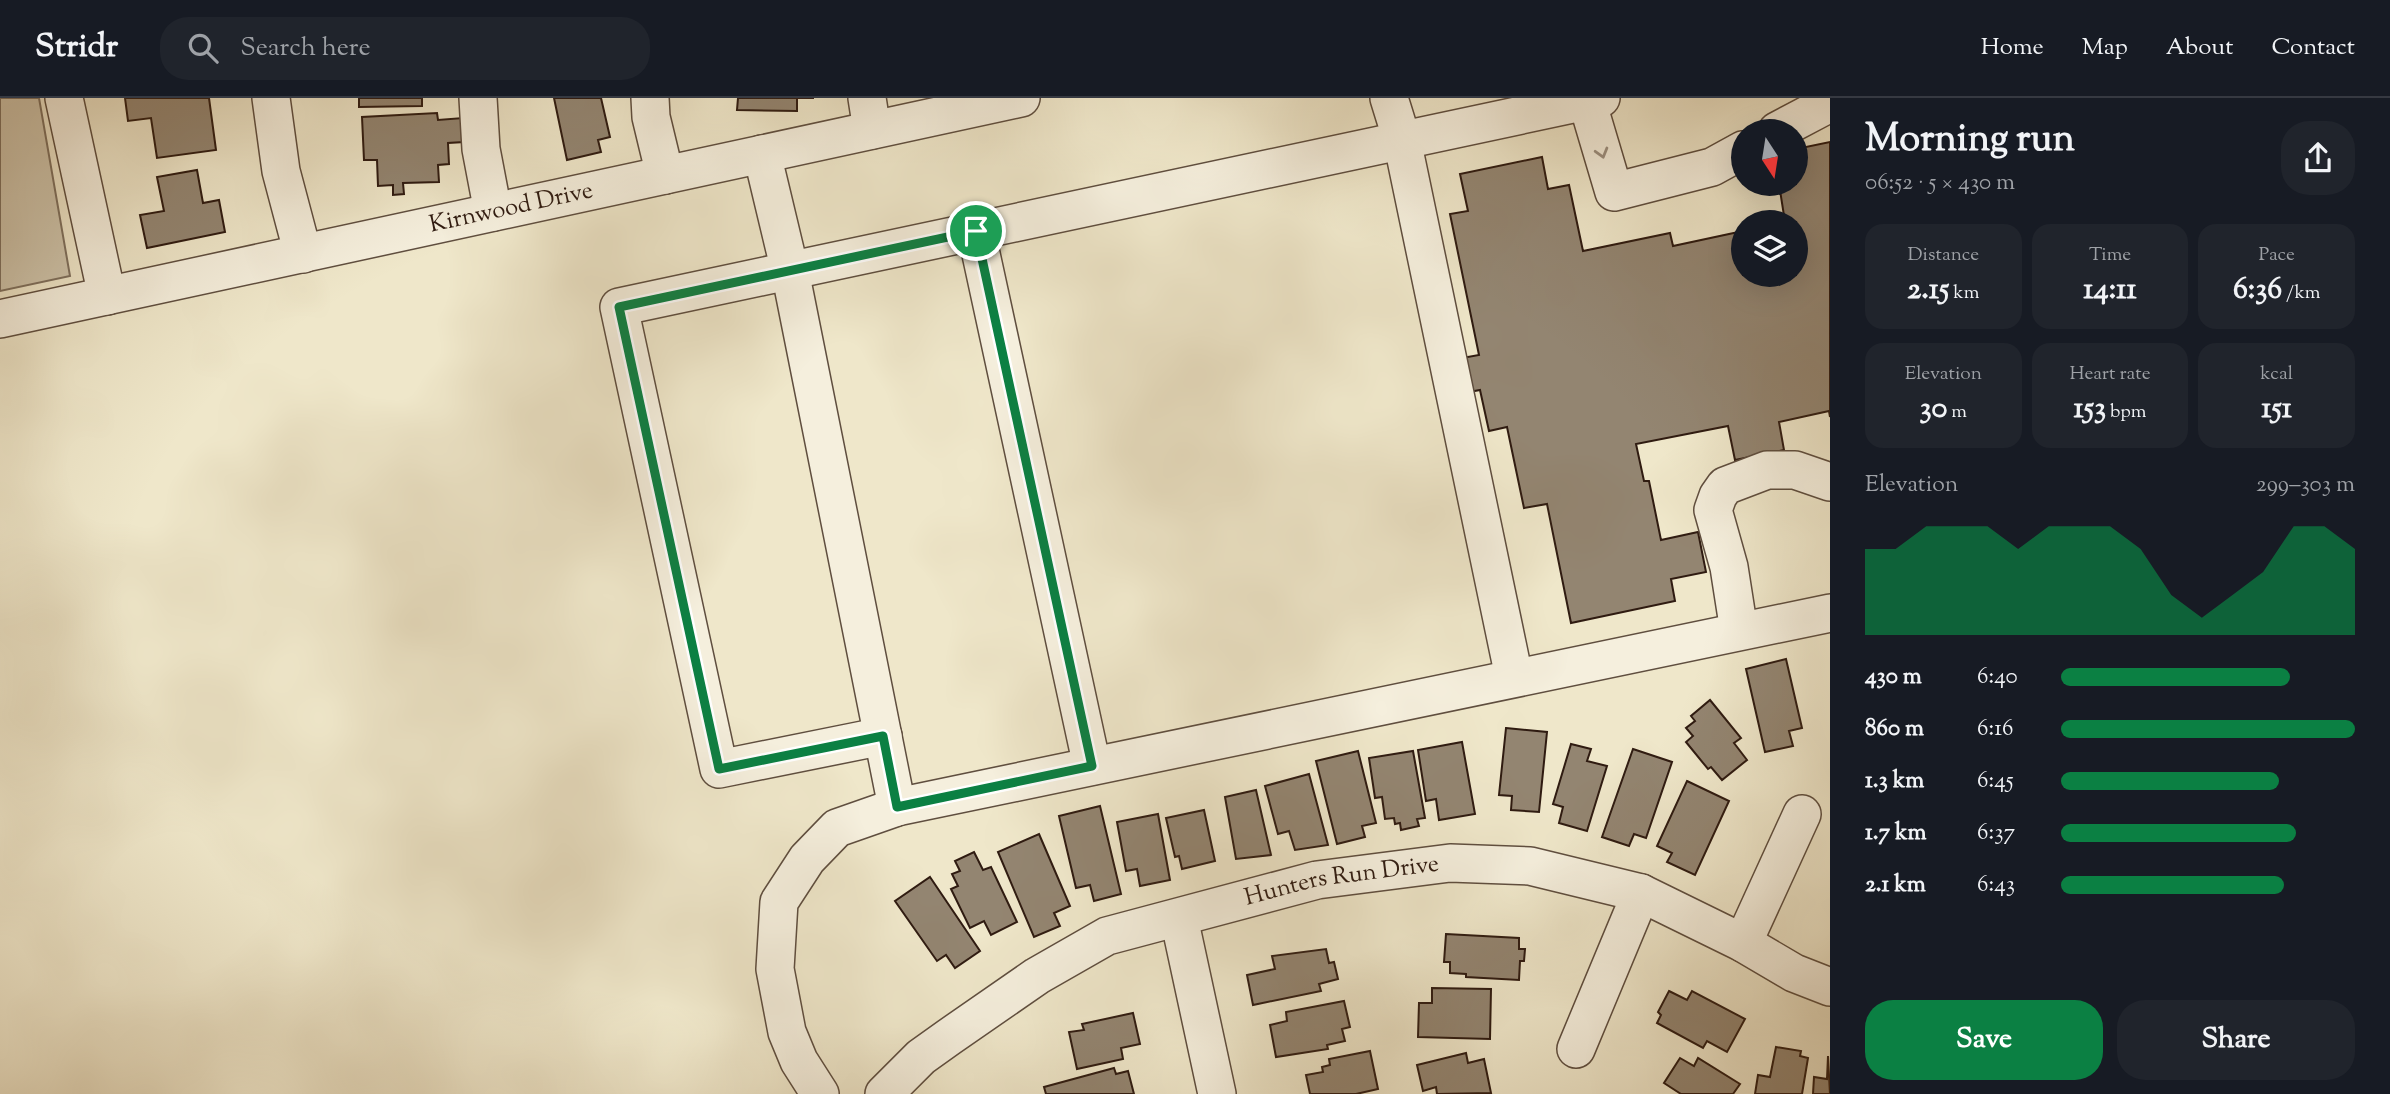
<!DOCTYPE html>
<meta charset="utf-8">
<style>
body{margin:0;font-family:"Sorts Mill Goudy",serif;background:#20242c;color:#f1f3f6;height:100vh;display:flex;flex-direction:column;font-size:26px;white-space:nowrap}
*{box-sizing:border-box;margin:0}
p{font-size:23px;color:#9ea1a6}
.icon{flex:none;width:38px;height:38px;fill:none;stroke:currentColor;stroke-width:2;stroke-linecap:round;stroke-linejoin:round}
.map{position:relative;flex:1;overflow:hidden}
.details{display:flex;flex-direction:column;background:#171b24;width:560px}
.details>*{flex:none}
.needle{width:46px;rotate:168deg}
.tools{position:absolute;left:1731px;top:21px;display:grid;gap:14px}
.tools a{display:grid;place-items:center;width:77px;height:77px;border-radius:50%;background:#171b24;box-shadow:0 7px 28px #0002;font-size:35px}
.pin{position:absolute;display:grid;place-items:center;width:60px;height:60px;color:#fff;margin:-30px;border:4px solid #fff;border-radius:50%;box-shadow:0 2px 7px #0007}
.round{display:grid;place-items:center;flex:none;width:74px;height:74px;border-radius:28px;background:#20242c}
.summary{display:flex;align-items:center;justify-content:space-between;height:119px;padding:0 35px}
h1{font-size:38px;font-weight:700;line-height:52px}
.metrics{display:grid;grid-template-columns:repeat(3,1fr);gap:10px;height:119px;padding:7px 35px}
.metrics div{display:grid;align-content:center;border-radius:18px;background:#20242c;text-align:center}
.metrics b{font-size:30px;font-weight:700}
.metrics small{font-size:19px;font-weight:400}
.metrics p{font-size:19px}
.chart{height:196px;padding:14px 35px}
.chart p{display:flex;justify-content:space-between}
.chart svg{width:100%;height:126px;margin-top:7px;fill:#0b8043;opacity:.7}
.cta{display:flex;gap:14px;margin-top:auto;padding:14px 35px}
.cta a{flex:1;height:80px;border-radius:28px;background:#0b8043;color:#fff;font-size:28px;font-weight:700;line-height:80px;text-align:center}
.cta a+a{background:#20242c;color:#f1f3f6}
ul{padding:0 35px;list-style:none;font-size:23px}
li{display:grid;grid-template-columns:112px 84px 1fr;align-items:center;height:52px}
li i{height:18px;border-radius:9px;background:#0b8043}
header{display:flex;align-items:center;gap:42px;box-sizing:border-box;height:98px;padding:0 35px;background:#171b24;border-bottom:2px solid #363941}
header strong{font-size:33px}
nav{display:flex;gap:38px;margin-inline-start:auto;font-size:24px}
.search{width:490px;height:63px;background:#20242c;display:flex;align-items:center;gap:18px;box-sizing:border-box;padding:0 24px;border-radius:28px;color:#9ea1a6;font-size:26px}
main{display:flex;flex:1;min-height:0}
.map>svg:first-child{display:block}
.green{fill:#cec4ab;stroke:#7e705e;stroke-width:2}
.building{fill:#938571;stroke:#2f1b11;stroke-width:2}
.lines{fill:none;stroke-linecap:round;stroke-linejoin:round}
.minor-casing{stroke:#5f4e3f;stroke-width:40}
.minor{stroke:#f5efdd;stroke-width:37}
.oneway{stroke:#9c9081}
.route-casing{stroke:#fff;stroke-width:14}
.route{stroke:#0b8043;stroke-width:9}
.labels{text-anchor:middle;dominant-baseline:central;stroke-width:5;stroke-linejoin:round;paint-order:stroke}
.street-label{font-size:24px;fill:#2f1b11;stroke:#f5efdd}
</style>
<header>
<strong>Stridr</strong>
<div class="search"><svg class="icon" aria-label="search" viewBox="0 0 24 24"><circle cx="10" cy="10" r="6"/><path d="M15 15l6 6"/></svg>Search here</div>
<nav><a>Home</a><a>Map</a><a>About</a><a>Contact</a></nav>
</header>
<main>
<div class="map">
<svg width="1830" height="996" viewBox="0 0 1830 996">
<rect width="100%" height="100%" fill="#efe7ca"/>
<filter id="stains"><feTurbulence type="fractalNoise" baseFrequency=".00286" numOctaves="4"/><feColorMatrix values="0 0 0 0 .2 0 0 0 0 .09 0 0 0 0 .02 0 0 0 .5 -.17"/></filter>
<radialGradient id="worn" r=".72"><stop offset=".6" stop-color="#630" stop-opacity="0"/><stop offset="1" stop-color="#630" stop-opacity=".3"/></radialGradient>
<!-- green -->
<path class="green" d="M0 0H39L70 178 0 193Z"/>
<!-- building -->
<g class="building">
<path d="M125 0H209L216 52 157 60 151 20 128 23Z"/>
<path d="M359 0H422V8L359 9Z"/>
<path d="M554 0H601L610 39 598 42 601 54 567 62Z"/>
<path d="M738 0H814H797V13L737 12Z"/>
<path d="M437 15 438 22 463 20 464 44 448 45 449 66 438 67 439 84 403 85 404 96 393 97V87L378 88 377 62H364L362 19Z"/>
<path d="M1830 44V319L1829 313 1779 324 1784 352 1735 362 1728 328 1636 346 1644 383H1649L1661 442 1698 434 1706 474 1671 481 1675 503 1571 525 1547 406 1524 410 1507 329 1489 333 1480 292 1469 294 1462 260 1479 257 1450 116 1468 113 1460 76 1542 59 1548 91 1569 87 1583 153 1670 135 1673 148 1743 133V177H1796V124H1785L1779 86H1796V51Z"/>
<path d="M197 72 203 105 219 102 225 134 147 150 140 117 164 113 157 79Z"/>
<path d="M1786 561 1802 630 1789 633 1793 648 1765 654 1746 571Z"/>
<path d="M1710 602 1741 640 1734 645 1747 662 1722 682 1711 669 1708 671 1686 644 1693 638 1686 630 1695 623 1691 618Z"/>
<path d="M1506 630 1547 634 1539 714 1511 712 1512 698 1499 697Z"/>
<path d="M1462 644 1475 716 1439 722 1436 701 1426 703 1418 652Z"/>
<path d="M1571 646 1591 651 1587 663 1607 668 1587 733 1559 725 1563 709 1553 706Z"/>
<path d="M1633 651 1672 664 1646 740 1634 736 1629 748 1602 739Z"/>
<path d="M1358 653 1376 725 1362 728 1365 739 1337 746 1316 663Z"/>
<path d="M1413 653 1425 720 1417 721 1419 728 1401 732 1400 725 1395 726 1394 720 1385 721 1382 699 1375 700 1369 660Z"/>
<path d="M1309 676 1328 747 1295 752 1289 733 1278 736 1265 688Z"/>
<path d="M1687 683 1729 703 1695 777 1667 764 1672 755 1657 748Z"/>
<path d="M1256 692 1271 757 1236 761 1225 699Z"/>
<path d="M1100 708 1121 796 1094 803 1090 787 1076 790 1059 718Z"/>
<path d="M1204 712 1215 763 1182 771 1179 758 1175 759 1166 720Z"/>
<path d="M1158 716 1170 782 1140 788 1137 771 1126 773 1117 724Z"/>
<path d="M1039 736 1070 808 1054 815 1060 828 1034 839 998 754Z"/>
<path d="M974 754 983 772 991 769 1017 824 991 837 984 823 970 830 951 791 958 788 952 776 960 773 955 763Z"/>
<path d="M930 779 980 853 955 870 946 857 937 863 895 803Z"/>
<path d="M1446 836 1519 840V851H1525L1524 863H1520L1519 882 1466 879V876L1450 875V864H1444Z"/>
<path d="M1326 851 1329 865 1334 864 1338 881 1319 886 1321 893 1253 907 1247 877 1275 871 1272 858Z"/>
<path d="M1432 890 1491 891 1490 941 1418 939 1419 905H1432Z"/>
<path d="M1669 893 1687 902 1692 893 1745 921 1727 954 1707 943 1703 950 1657 925 1661 917 1658 914Z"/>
<path d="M1344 903 1350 929 1342 931 1345 943 1327 947 1328 951 1276 959 1270 927 1287 923 1286 914Z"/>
<path d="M1133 915 1140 946 1121 950 1123 961 1077 971 1069 934 1084 932 1082 926Z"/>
<path d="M1776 949 1801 953 1800 958 1808 960 1802 996H1755L1758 977 1770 979Z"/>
<path d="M1370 953 1378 991 1356 996H1310L1306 977 1323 974 1322 969 1330 967 1329 961Z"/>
<path d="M1466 955 1468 965 1484 961 1491 995 1437 996 1436 989 1423 993 1417 967Z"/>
<path d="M1828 958 1830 996H1813L1814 979 1827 981Z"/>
<path d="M1680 960 1694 968 1698 960 1740 986 1733 996H1681L1664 985Z"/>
<path d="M1114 970 1116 976 1128 973 1134 996H1046L1044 989Z"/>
</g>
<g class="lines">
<!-- minor casing -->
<g class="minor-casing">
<g id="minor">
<path d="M64 0 107 198"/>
<path d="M271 0 281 73 303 156"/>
<path d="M478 0 481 51 493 114"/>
<path d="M650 0 651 19 665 77"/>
<path d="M867 0 872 32"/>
<path d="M1389 0 1402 42 1514 579"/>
<path d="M1601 0 1587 3 1614 94 1712 69 1743 52"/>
<path d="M1777 33 1830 5"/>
<path d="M762 56 790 173 897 709"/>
<path d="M976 133 1092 668"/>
<path id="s1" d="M0 221 1021 0"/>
<path d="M1739 533 1729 469 1713 412 1718 398 1725 388 1767 372H1795L1830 384"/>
<path d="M883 638 719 671 619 209 1587 3"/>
<path d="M1179 820 1217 996"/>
<path d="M1743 845 1802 716"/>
<path d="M1576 951 1641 795"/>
<path d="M820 996 799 963 787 934 775 871 779 804 807 761 837 730 897 709 1830 515"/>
<path id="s2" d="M884 996 921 959 949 939 1037 878 1107 838 1317 782 1450 765 1530 768 1641 795 1743 845 1794 875 1830 889"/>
</g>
</g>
<!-- minor -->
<use href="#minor" class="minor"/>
</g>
<!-- one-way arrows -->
<defs><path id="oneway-chevron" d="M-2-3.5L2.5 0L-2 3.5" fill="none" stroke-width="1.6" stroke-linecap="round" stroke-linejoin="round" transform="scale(1.75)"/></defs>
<use class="oneway" href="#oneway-chevron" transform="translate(1602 55) rotate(74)"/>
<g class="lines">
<!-- route casing -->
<g class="route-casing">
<path id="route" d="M976 133 1092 668 897 709 883 638 719 671 619 209Z"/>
</g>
<!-- route -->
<use href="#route" class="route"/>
</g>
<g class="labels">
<!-- street labels -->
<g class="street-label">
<text stroke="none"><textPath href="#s1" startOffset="523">Kirnwood Drive</textPath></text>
<text stroke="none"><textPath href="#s2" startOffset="516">Hunters Run Drive</textPath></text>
</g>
</g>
<rect width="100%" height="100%" filter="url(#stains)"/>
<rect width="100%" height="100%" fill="url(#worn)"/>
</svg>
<div class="tools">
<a><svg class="needle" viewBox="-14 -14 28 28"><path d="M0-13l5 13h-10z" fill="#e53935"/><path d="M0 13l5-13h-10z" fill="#9ea1a6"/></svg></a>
<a><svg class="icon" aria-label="layers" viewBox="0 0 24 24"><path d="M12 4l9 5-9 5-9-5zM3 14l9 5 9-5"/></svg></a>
</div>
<div class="pin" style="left:976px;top:133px;background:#1e9e55"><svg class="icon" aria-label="arrive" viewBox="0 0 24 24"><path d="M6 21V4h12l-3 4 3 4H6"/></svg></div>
</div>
<section class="details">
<div class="summary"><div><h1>Morning run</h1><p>06:52 · 5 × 430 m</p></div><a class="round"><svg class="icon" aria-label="share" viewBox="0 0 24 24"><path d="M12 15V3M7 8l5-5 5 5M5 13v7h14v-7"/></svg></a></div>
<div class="metrics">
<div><p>Distance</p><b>2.15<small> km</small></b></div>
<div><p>Time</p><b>14:11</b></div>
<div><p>Pace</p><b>6:36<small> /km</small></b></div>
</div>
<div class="metrics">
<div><p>Elevation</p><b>30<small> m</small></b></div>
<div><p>Heart rate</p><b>153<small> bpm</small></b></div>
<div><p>kcal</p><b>151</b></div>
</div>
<div class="chart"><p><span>Elevation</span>299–303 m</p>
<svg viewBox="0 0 160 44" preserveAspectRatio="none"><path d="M0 44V14L10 14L20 6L30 6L40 6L50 14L60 6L70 6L80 6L90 14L100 30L110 38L120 30L130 22L140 6L150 6L160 14V44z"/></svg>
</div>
<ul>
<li><b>430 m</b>6:40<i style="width:78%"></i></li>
<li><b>860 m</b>6:16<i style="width:100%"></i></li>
<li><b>1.3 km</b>6:45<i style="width:74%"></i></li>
<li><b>1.7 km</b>6:37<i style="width:80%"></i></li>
<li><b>2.1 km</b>6:43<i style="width:76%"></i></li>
</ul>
<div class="cta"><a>Save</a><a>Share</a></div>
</section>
</main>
